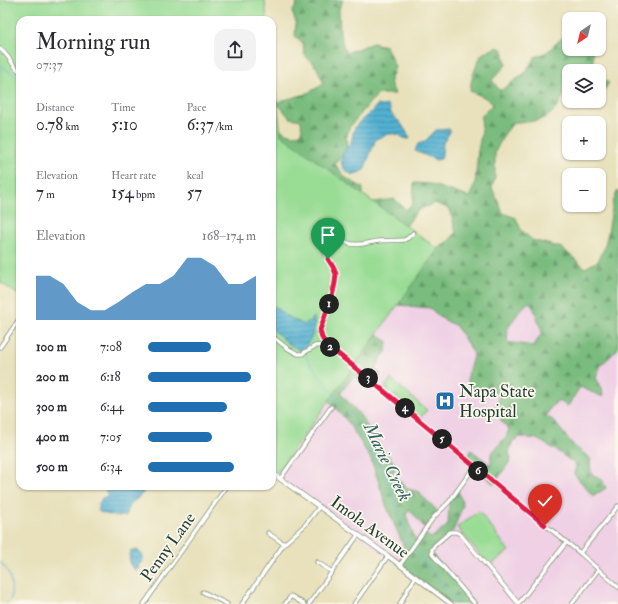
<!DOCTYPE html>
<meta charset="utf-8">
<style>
body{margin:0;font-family:"IM FELL Double Pica",serif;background:#f2f2f3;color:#2b2b33;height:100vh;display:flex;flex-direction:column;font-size:15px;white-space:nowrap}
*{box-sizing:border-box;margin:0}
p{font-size:13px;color:#7c7c81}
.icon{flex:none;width:22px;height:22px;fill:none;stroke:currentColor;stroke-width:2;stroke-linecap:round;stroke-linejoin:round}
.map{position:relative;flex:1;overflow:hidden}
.sheet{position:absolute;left:16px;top:16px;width:260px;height:474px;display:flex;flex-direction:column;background:#fff;border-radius:12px;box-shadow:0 1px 3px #0004}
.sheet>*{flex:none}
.needle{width:26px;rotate:215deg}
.tools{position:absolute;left:562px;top:12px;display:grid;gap:8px}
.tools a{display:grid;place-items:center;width:44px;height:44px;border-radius:8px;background:#fff;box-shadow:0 1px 3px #0004;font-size:20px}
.pin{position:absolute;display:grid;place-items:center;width:34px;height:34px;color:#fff;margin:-41px -17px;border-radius:50% 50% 50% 0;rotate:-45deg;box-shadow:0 0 4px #0007}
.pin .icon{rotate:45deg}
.km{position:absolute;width:20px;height:20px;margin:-10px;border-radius:50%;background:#222;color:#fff;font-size:11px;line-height:20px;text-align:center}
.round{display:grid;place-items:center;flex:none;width:42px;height:42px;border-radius:12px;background:#f2f2f3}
.headline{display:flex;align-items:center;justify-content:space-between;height:68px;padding:0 20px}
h1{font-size:22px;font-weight:600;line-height:30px}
.metrics{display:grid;grid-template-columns:repeat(3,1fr);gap:6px;height:68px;padding:4px 20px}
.metrics div{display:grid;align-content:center}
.metrics b{font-size:17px;font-weight:600}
.metrics small{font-size:11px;font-weight:400}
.metrics p{font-size:11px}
.chart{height:112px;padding:8px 20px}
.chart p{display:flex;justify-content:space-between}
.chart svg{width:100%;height:72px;margin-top:4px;fill:#1f6fb2;opacity:.7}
ul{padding:0 20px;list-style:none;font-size:13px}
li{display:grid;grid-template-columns:64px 48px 1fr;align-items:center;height:30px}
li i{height:10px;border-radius:5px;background:#1f6fb2}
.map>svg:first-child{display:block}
.built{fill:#efd0e5}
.forest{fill:url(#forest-firs);stroke:#4c7c59;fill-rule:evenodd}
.cemetery{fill:url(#cemetery-stones);stroke:#5c8c64}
.park{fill:#99dc94;stroke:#5c8c64}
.water{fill:url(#water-rules);stroke:#397783}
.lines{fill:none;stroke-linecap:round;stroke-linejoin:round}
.stream{stroke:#53b1d2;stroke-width:1}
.minor-casing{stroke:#848f78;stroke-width:5}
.tertiary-casing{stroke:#848f78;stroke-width:5.5}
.minor{stroke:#fff;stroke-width:3.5}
.tertiary{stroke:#fff;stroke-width:4}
.route-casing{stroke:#fff;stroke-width:8}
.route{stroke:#e11d48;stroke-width:5}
.labels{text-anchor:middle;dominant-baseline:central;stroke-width:3.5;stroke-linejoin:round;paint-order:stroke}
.poi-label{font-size:17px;fill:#1f3d34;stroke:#fbf7ec;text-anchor:start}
.street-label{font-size:17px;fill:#1f3d34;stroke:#fbf7ec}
.water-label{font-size:18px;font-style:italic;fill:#2f6063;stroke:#fbf7ec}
</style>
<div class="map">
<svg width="618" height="604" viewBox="0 0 618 604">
<defs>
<pattern id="forest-firs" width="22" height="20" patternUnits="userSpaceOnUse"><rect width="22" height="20" fill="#7abc7e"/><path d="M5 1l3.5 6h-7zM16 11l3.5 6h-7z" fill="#639a68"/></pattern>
<pattern id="cemetery-stones" width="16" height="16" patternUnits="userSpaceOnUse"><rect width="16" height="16" fill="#99dc94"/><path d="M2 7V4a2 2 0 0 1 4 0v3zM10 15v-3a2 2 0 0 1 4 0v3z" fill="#83be80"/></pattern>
<pattern id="water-rules" width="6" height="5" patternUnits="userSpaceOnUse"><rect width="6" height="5" fill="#53b1d2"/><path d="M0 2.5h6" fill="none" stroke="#4491ab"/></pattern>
</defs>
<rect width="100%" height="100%" fill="#fbf7ec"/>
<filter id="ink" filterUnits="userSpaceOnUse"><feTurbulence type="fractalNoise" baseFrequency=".025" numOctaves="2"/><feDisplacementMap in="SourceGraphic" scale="8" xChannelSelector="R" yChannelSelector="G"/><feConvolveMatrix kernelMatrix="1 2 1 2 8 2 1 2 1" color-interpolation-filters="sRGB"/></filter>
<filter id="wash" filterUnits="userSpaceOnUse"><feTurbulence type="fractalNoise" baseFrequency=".012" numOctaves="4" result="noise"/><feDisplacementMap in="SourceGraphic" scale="16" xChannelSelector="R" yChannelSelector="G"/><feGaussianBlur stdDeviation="0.9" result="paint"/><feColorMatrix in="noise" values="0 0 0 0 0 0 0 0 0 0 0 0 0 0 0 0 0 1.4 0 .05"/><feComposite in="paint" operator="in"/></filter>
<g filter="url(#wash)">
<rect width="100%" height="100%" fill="#e8e1bc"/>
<!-- built -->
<path class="built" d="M272 61 281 135 438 249 618 274V604H451L272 473Z"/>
<!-- forest -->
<g class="forest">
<path d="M295 0H343L339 9 340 35 346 53 373 43 386 46 395 67 390 82 395 94H379L371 101 349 128 346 140 347 146 342 156 335 164 346 178 363 188V195L373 202 395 199 406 210 413 203 414 183 430 184 469 197 475 184 478 151 482 130 481 116 493 104 484 97 470 91C471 78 476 66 482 54L497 47 503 50 506 65 492 80 500 91 524 74 535 57 547 52 563 37 569 36V49H592C594 55 593 65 591 71H569V100L565 93C562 98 560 103 557 107 547 122 530 122 514 122L505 133 495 152V177L492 188 503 213 516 218 521 230 532 240 562 248 585 268 598 261 604 249 608 233 613 202 618 190V349L601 365 596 378 602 388 603 397 580 387 568 406 559 401 550 408 546 416 553 420 574 446 590 458 591 474 602 479 606 488 593 496 574 474 576 465 557 451 537 439 520 437 513 441 509 452 511 460 494 484 467 461 471 450 491 465V454L506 437 509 429 502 422 495 408 499 400 498 392 489 394 474 391 467 381 469 369 474 354 456 326 441 318 430 308 398 305 389 303 372 326 377 334 387 341 386 352 380 359 375 371 381 373 370 389 354 376 341 392V394L360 415 379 444 396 465 393 474 408 489 420 492 421 495 439 512 425 528 409 509 406 515 416 542 423 532 431 538 448 525 449 502 458 490 463 505 453 531 435 545 432 554 475 604H446V600L400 565 404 547 386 505 371 459 348 422 329 401 315 404 278 127C284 134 294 137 302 133L301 120 290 118 277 103 284 100 306 94 324 84 317 68 304 54 303 43 295 36 296 22 292 12 297 5ZM435 203 450 209 456 233 448 241 438 249 429 245 391 238 406 226 418 210ZM529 302 534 309 542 332 534 346 507 342 508 328 521 309Z"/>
<path d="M601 77 609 83 599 97V78Z"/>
</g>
<!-- cemetery -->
<path class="cemetery" d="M391 379 427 410 420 418 384 388Z"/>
<!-- park -->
<g class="park">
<path d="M0 0H265L267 20H20V296L0 282Z"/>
<path d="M272 61 281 135 438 249 275 476 272 473Z"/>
<path d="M479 511 509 551 489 566 457 527Z"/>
</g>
<!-- water -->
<g class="water">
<path d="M377 105 382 106 388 105 392 115 400 122 406 131 410 139C401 139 402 135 395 134 388 133 382 137 376 139L374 144 364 170 354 175C338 170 339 159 347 147 348 145 350 144 351 142 353 138 352 133 354 130 357 122 365 118 371 112 373 110 375 107 377 105Z"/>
<path d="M449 129 450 130V132L443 143 442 156 441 159 436 160 415 151 418 144 424 142 436 130Z"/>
<path d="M272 305 285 315 304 325 314 317C315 335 312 339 301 351L290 345 272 329Z"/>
<path d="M104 486H118L127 487 129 486H143L144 490 143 493 130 505 126 516C120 517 104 515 98 511L99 504 102 498 108 497Z"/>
<path d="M137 550 141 553 143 556 142 562 138 566 139 568 135 570 130 565 129 553 132 551Z"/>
</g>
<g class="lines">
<!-- stream -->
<g class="stream">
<path d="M0 65 20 79"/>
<path d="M305 356 340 403"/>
<path d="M348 412 357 424 389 485 410 545"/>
<path d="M414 549 459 604"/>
<path d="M0 562C12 573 12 584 11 599L6 604"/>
</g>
</g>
</g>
<g filter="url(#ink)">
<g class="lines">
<!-- minor casing -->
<g class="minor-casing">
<g id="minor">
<path d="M0 49C9 55 12 65 20 72"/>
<path d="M272 336 287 348 298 354H302L315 346 327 345 376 384 490 481 580 553 618 587"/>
<path d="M327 345C324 341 321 337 321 331 321 326 323 321 325 316 329 303 336 289 336 275 335 268 330 264 327 258 324 251 318 235 327 230 335 232 340 240 348 243 358 247 369 242 379 241 388 240 396 241 404 240L408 238 413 233"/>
<path d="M0 347 20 318"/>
<path d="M280 479 331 407"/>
<path d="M268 533 284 544"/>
<path d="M580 553 618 506"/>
<path d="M317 562 332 572"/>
<path d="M400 565 433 518 449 502 474 467"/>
<path d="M203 592 227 604"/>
<path d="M519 603 566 543"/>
<path d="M144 604 227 486"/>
<path d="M242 604 284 544 305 525 319 507"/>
<path d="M285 604 291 596 304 604"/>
<path d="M309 604 358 535"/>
<path d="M354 604 388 556"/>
<path d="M400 604 408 589 416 577"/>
<path d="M475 604 432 554V549L435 545 450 532H456L460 534 519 604"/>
<path d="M572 604 598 570"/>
</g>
</g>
<!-- tertiary casing -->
<g class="tertiary-casing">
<path id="tertiary" d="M272 473 388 556 451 604"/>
</g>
<!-- minor -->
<use href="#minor" class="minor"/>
<!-- tertiary -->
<use href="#tertiary" class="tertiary"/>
</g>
</g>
<g class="lines" filter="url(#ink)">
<!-- route casing -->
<g class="route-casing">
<path id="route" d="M328 259 333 267 336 274 335 283 331 301 327 310 320 330 322 338 327 345C401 404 472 465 545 525"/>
</g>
<!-- route -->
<use href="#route" class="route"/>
</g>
<!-- icons -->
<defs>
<g id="hospital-square" transform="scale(1)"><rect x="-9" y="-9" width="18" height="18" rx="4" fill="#1f6fb2" stroke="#fbf7ec"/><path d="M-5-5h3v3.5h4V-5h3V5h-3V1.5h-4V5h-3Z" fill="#fff"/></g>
</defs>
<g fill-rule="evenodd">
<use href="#hospital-square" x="445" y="401"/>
</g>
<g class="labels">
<!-- poi labels -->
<g class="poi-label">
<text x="459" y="391">Napa State<tspan x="459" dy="20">Hospital</tspan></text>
</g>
<!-- street labels -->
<g class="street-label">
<text transform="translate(370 527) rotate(36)">Imola Avenue</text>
<text transform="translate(168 547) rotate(-54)">Penny Lane</text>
</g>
<!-- water labels -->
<g class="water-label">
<text transform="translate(387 462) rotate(64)">Marie Creek</text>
</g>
</g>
</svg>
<div class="tools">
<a><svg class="needle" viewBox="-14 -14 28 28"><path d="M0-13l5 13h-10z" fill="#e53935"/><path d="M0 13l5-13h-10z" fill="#7c7c81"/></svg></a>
<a><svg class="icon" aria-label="layers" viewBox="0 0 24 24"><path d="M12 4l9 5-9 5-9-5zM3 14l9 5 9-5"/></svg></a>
<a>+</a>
<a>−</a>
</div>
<div class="pin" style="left:328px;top:259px;background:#1e9e55"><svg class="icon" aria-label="arrive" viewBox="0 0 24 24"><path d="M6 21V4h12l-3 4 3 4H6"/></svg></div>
<div class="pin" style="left:545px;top:525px;background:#d93025"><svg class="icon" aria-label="check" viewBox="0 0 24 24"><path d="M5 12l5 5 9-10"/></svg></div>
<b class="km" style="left:329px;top:304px">1</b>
<b class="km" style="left:330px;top:347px">2</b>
<b class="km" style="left:368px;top:378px">3</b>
<b class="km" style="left:405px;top:408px">4</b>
<b class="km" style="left:442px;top:439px">5</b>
<b class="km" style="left:478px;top:471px">6</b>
<section class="sheet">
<div class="headline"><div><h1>Morning run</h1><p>07:37</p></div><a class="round"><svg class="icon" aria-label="share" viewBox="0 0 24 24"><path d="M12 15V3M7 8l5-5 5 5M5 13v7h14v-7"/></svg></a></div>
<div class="metrics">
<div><p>Distance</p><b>0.78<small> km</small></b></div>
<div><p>Time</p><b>5:10</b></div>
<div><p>Pace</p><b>6:37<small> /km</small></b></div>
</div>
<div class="metrics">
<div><p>Elevation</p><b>7<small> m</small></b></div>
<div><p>Heart rate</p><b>154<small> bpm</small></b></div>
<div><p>kcal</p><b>57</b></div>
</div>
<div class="chart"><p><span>Elevation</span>168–174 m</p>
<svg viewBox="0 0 160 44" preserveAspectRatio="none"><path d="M0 44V17L10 17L20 22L30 33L40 38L50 38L60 33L70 27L80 22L90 22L100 17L110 6L120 6L130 11L140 22L150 22L160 17V44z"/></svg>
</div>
<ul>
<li><b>100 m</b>7:08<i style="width:58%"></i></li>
<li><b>200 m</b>6:18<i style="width:95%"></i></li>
<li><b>300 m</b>6:44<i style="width:73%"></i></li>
<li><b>400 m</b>7:05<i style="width:59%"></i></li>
<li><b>500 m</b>6:34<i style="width:80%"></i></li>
</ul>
</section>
</div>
